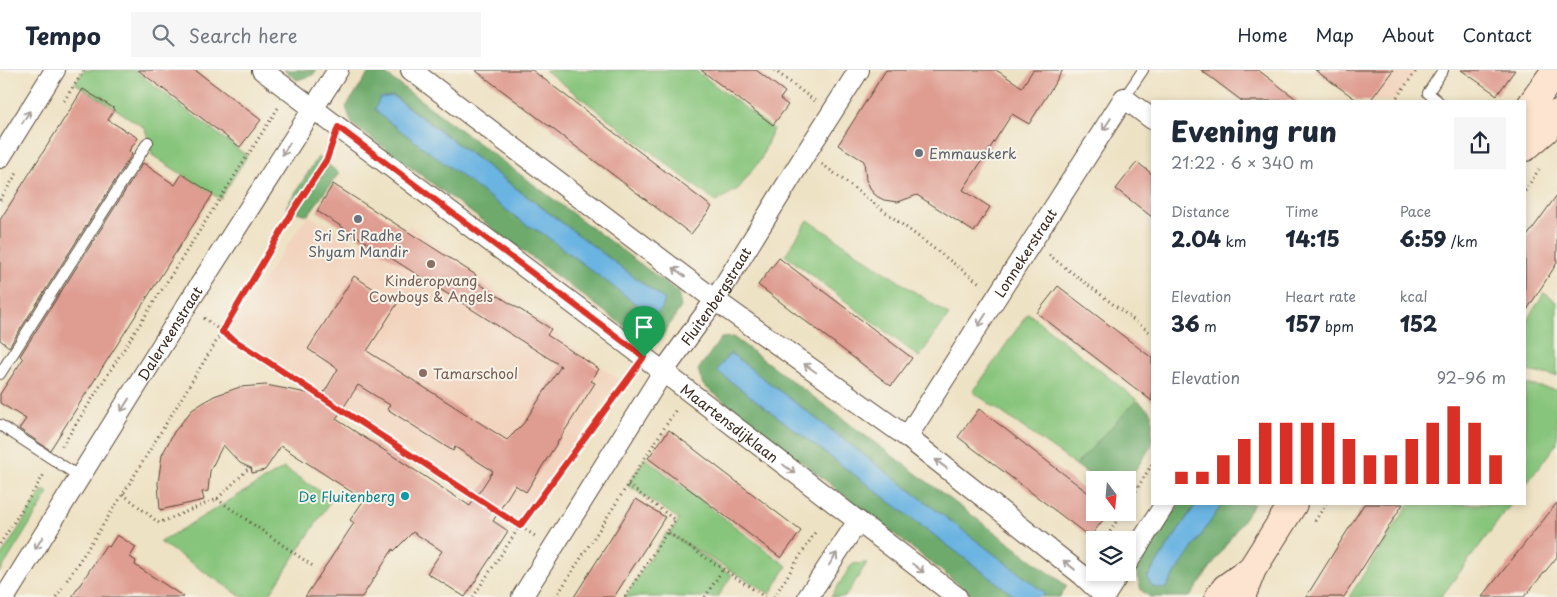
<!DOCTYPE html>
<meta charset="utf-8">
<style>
body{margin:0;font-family:"Playpen Sans",sans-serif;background:#f6f6f7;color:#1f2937;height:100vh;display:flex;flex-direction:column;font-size:19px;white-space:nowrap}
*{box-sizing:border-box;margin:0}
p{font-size:16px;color:#747a83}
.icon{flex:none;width:28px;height:28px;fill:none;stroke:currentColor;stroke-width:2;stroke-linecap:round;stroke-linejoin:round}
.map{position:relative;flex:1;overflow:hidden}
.panel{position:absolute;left:1151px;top:30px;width:375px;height:405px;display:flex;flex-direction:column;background:#fff;border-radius:0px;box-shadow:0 2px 8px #0003}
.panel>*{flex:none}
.needle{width:32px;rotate:164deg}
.buttons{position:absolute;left:1086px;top:401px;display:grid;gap:10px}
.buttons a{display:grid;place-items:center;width:50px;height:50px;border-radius:0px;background:#fff;box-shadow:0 2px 8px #0003;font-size:25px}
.pin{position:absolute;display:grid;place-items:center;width:42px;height:42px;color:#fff;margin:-51px -21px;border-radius:50% 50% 50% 0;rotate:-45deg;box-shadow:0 0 5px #0007}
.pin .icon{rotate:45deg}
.round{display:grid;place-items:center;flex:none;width:52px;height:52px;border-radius:0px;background:#f6f6f7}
.summary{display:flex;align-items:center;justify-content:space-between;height:85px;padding:0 20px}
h1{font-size:28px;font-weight:800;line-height:38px}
.metrics{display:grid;grid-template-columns:repeat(3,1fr);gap:8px;height:85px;padding:5px 20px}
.metrics div{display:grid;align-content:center}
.metrics b{font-size:21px;font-weight:800}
.metrics small{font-size:14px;font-weight:400}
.metrics p{font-size:14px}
.chart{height:140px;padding:10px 20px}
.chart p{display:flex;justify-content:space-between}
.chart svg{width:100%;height:90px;margin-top:5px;stroke:#d93025;stroke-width:6}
header{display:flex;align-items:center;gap:30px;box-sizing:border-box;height:70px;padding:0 25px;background:#fff;border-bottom:1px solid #e0e1e3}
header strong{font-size:24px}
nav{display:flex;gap:28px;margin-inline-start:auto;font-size:18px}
.search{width:350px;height:45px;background:#f6f6f7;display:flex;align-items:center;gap:12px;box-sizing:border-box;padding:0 18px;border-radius:0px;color:#747a83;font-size:19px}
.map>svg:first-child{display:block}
.built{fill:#f2d4be}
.green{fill:#87c57c;stroke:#61784d}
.forest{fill:#6daa6c;stroke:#546a45;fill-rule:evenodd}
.water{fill:#6ab4e2;stroke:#526f80}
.building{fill:#df9c91;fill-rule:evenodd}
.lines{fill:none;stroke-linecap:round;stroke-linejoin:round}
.lane-casing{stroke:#564637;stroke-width:12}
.street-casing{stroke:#564637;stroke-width:22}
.secondary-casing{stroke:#564637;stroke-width:30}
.path{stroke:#564637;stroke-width:3;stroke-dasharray:1 4;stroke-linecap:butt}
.lane{stroke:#fff;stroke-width:10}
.street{stroke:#fff;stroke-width:20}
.secondary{stroke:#fde4d0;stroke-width:28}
.oneway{stroke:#a79f9a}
.route-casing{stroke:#fff;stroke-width:10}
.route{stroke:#d93025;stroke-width:6}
.worship-dot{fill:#6b7280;stroke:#f7f3e8;stroke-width:2}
.education-dot{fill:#8d6e63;stroke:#f7f3e8;stroke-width:2}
.culture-dot{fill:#0f9aa8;stroke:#f7f3e8;stroke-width:2}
.labels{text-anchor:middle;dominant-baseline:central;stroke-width:4;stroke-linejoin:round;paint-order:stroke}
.worship-label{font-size:14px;fill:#5b616d;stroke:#f7f3e8;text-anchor:start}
.street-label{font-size:14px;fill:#3b2a1e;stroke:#f7f3e8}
.education-label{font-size:14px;fill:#785e54;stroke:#f7f3e8}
.culture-label{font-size:14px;fill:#0d838f;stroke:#f7f3e8;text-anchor:end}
</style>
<header>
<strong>Tempo</strong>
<div class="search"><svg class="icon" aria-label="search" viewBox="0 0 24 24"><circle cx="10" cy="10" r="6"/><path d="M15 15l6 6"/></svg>Search here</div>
<nav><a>Home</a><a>Map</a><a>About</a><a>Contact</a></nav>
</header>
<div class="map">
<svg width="1557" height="527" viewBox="0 0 1557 527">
<rect width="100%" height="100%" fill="#f7f3e8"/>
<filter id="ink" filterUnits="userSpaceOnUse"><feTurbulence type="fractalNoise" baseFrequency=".02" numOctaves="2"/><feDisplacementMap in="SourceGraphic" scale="10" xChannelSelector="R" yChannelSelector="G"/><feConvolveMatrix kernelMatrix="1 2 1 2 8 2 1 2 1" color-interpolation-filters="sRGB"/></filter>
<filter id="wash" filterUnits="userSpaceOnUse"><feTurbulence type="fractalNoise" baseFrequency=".0096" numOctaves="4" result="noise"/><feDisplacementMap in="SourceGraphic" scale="20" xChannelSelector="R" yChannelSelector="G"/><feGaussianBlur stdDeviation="1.12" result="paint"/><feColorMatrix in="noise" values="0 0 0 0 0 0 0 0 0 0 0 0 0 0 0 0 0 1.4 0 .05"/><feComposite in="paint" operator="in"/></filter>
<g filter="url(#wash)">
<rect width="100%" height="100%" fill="#eee2c4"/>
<!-- built -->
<g class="built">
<path d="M1316 0H1417L1394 31H1358Z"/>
<path d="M308 145 360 176 364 171 387 186 409 155 618 309 520 456 228 261Z"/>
</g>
<!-- green -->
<g class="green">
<path d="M84 0H134L247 86 220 129 152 85 145 58 75 13Z"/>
<path d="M545 0H695L773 59 761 89 739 118 716 132Z"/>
<path d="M808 150 949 245 919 287 785 185Z"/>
<path d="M1544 223 1557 232V306L1525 301V253Z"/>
<path d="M1028 243 1137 330 1076 395 973 322Z"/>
<path d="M1525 314 1557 320V373L1525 416Z"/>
<path d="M645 388 787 496 770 524 670 464 679 449 627 415Z"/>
<path d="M284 398 332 429 268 527H242L160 472Z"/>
<path d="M43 420 49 423 0 502V488Z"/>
<path d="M1409 434H1511L1441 527H1349Z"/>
<path d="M667 462 732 505 718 527H625Z"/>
<path d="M867 493 845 527H831L852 494Z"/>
</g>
<!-- forest -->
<g class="forest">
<path d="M284 0H316L313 5 297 10Z"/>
<path d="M380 0 678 222 681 237 659 271 647 273 352 54 346 37 370 1ZM394 26 665 230 525 154 380 28Z"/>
<path d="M318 87 339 103 308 145 293 141 286 137Z"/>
<path d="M733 267 1067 516 1060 527H1042L1045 523 730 283 717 301 1016 527H975L703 315 698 300 721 268Z"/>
<path d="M1137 330 1152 343V375L1128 411 1096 410 1076 395Z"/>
<path d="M1179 434H1196L1147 507 1165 519 1222 434H1254L1190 527H1150L1141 520 1136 501Z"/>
</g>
<!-- water -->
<g class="water">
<path d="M393 26 665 230 661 240 652 246 542 163 525 154 380 45 375 39 380 28Z"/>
<path d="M730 283 1045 523 1042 527H1016L717 301Z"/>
<path d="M1196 434H1222L1165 519 1153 517 1147 508Z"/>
</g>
<g id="blocks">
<!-- building -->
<g class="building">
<path d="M138 0H195L261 50 240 77Z"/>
<path d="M475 0H532L712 137 691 164Z"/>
<path d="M701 0H756L785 22 780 29 788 35 773 55Z"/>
<path d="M886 0H996L1022 17 1033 0H1063L1029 54 1012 44 963 120 990 137 974 162 917 125 898 132 884 130 878 127 873 123 866 110 864 91 838 75Z"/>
<path d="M1201 0H1258L1299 31H1242Z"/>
<path d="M1315 0H1393L1370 31H1358Z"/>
<path d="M1461 0H1515L1497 25Z"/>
<path d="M83 19 115 39 108 50 138 68 129 81 132 84 9 277 0 270V150Z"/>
<path d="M1137 92 1152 104V147L1116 119Z"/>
<path d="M143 93 175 115 182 104 213 124 50 380 19 359 26 349 0 333V324L23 289 20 286Z"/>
<path d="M333 114 476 205 473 210 551 259 547 265 599 299 591 311 595 313 526 422 515 415 493 451 508 461 465 527 427 503 442 481 413 462 394 481 393 479 362 527H305L354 453 350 450 364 430 281 376 265 400 252 403 251 398 240 393 223 375 210 401 208 421 202 422 204 430 160 440 158 413 162 385 174 362 192 340 214 326 240 317 266 315 322 326 338 299 308 279 354 206 397 234 367 281 507 370 523 354 561 296 317 141ZM358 315 390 335 387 339 453 381 455 377 493 401 470 436 336 349Z"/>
<path d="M1557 125V193L1525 243V169Z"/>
<path d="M779 188 912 288 891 316 758 215Z"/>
<path d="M1058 216 1152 288V331L1037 243Z"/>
<path d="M979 339 1095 428V442H1109L1090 467 958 367Z"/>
<path d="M669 360 801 461 781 488 648 388Z"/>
<path d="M636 429 665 447 614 527H574Z"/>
<path d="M1557 433V487L1524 527H1482Z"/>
<path d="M1364 434H1403L1344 527H1306Z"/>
<path d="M117 465 136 477 130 487 136 491 135 495 184 527H72L106 475 109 477Z"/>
</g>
</g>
</g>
<g filter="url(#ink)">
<use href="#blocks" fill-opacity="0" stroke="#564637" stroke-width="1"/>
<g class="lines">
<!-- lane casing -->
<g class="lane-casing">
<g id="lane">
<path d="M1124 28 1143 0"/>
<path d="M1438 31 1428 23 1443 0"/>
<path d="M0 304 148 72"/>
<path d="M0 355 80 407"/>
</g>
</g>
<!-- street casing -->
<g class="street-casing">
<g id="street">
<path id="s1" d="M262 0 644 287 957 527"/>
<path d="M411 0 715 230 907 367 1082 505 1105 527"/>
<path d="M0 88 55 0"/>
<path id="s2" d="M907 367 1124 28 1152 49"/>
<path d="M1128 492 1165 434"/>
<path id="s3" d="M5 527 187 235 338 0"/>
<path id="s4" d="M522 527 663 302 715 230 806 83 859 0"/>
<path d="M808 527 858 451"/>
<path d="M1104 527 1120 502"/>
</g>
</g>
<!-- secondary casing -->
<g class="secondary-casing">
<g id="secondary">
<path d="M1525 44 1556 0"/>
<path d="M1525 77 1545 60 1557 44"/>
<path d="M1219 527 1226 518 1251 500"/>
<path d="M1241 527 1252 499 1293 434"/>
</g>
</g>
<!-- path -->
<g class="path">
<path d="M774 0 815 31"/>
<path d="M64 31 84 0"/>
<path d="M1394 31 1417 0"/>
<path d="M822 94 981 214"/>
<path d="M1525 121 1539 99"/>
<path d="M0 130 17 103"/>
<path d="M1049 185 1152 264"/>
<path d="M204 248 222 262 535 466"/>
<path d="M62 376 278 38"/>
<path d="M628 415 675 450 667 462 765 527"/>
<path d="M123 424 159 453 217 429 247 400 253 399"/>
<path d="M217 429 314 497"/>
<path d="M1128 434 1152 394"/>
<path d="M1315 451 1326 434"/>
<path d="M1105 470 1122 442"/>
<path d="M0 474 45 403"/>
<path d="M56 527 123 424 222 262 293 141 327 89 331 77"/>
<path d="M473 527 520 456 632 304"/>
<path d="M556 527 677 338"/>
<path d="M625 527 667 462"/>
<path d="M705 527 723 499"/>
<path d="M774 527 816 461"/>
</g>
<!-- lane -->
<use href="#lane" class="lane"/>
<!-- street -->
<use href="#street" class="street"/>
<!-- secondary -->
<use href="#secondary" class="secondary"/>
</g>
<!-- one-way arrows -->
<defs><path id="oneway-shaft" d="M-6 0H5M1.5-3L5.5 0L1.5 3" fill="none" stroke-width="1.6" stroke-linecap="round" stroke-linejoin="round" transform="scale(1.25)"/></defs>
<g class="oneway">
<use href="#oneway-shaft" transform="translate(26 47) rotate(-58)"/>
<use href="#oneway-shaft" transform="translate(1107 54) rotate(123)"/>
<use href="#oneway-shaft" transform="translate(286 79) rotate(122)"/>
<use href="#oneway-shaft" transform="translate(679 202) rotate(-143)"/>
<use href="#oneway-shaft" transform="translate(982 250) rotate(123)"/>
<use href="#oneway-shaft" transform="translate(810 298) rotate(-145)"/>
<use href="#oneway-shaft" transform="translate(125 335) rotate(122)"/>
<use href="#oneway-shaft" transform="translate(941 394) rotate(-142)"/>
<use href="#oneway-shaft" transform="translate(789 399) rotate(37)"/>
<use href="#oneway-shaft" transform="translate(39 473) rotate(122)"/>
<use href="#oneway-shaft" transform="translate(833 489) rotate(-57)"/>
<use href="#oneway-shaft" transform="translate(1069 495) rotate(-142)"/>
<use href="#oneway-shaft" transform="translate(918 498) rotate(37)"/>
</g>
</g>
<g class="lines" filter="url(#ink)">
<!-- route casing -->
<g class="route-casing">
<path id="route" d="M338 57 644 287 520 456 222 262 293 141 327 89Z"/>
</g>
<!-- route -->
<use href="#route" class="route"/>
</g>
<!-- markers -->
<g class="worship-dot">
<circle cx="919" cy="83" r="5"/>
<circle cx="358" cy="149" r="5"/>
</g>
<g class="education-dot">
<circle cx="431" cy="194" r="5"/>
<circle cx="423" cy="303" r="5"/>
</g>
<circle class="culture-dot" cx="405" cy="426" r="5"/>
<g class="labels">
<!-- worship labels -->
<g class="worship-label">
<text x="929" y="83">Emmauskerk</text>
<text x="358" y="165" text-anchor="middle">Sri Sri Radhe<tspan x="358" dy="16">Shyam Mandir</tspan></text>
</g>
<!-- street labels -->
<g class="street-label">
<text stroke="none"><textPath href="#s2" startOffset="219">Lonnekerstraat</textPath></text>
<text stroke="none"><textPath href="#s4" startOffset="358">Fluitenbergstraat</textPath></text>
<text stroke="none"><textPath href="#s3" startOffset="311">Dalerveenstraat</textPath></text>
<text stroke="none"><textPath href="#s1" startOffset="586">Maartensdijklaan</textPath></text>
</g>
<!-- education labels -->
<g class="education-label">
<text x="431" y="210">Kinderopvang<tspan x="431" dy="16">Cowboys &amp; Angels</tspan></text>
<text x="433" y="303" text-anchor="start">Tamarschool</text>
</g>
<!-- culture labels -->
<g class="culture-label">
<text x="395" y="426">De Fluitenberg</text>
</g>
</g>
</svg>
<div class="buttons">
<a><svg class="needle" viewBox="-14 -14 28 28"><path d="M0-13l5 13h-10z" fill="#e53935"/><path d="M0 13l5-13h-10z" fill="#747a83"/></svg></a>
<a><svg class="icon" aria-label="layers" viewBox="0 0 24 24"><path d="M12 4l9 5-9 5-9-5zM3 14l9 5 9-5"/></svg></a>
</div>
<div class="pin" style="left:644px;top:287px;background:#1e9e55"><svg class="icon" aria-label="arrive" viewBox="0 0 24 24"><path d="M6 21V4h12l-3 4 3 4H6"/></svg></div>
<section class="panel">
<div class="summary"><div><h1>Evening run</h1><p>21:22 · 6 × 340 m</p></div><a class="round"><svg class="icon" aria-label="share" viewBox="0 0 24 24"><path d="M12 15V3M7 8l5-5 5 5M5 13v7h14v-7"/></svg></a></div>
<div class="metrics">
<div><p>Distance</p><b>2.04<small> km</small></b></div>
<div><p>Time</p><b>14:15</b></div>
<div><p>Pace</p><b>6:59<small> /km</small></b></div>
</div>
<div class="metrics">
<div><p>Elevation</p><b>36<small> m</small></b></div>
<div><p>Heart rate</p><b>157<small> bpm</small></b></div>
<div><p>kcal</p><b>152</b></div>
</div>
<div class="chart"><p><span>Elevation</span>92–96 m</p>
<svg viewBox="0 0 160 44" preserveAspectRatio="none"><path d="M5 44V38M15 44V38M25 44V30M35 44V22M45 44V14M55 44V14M65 44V14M75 44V14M85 44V22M95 44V30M105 44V30M115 44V22M125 44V14M135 44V6M145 44V14M155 44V30"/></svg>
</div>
</section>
</div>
